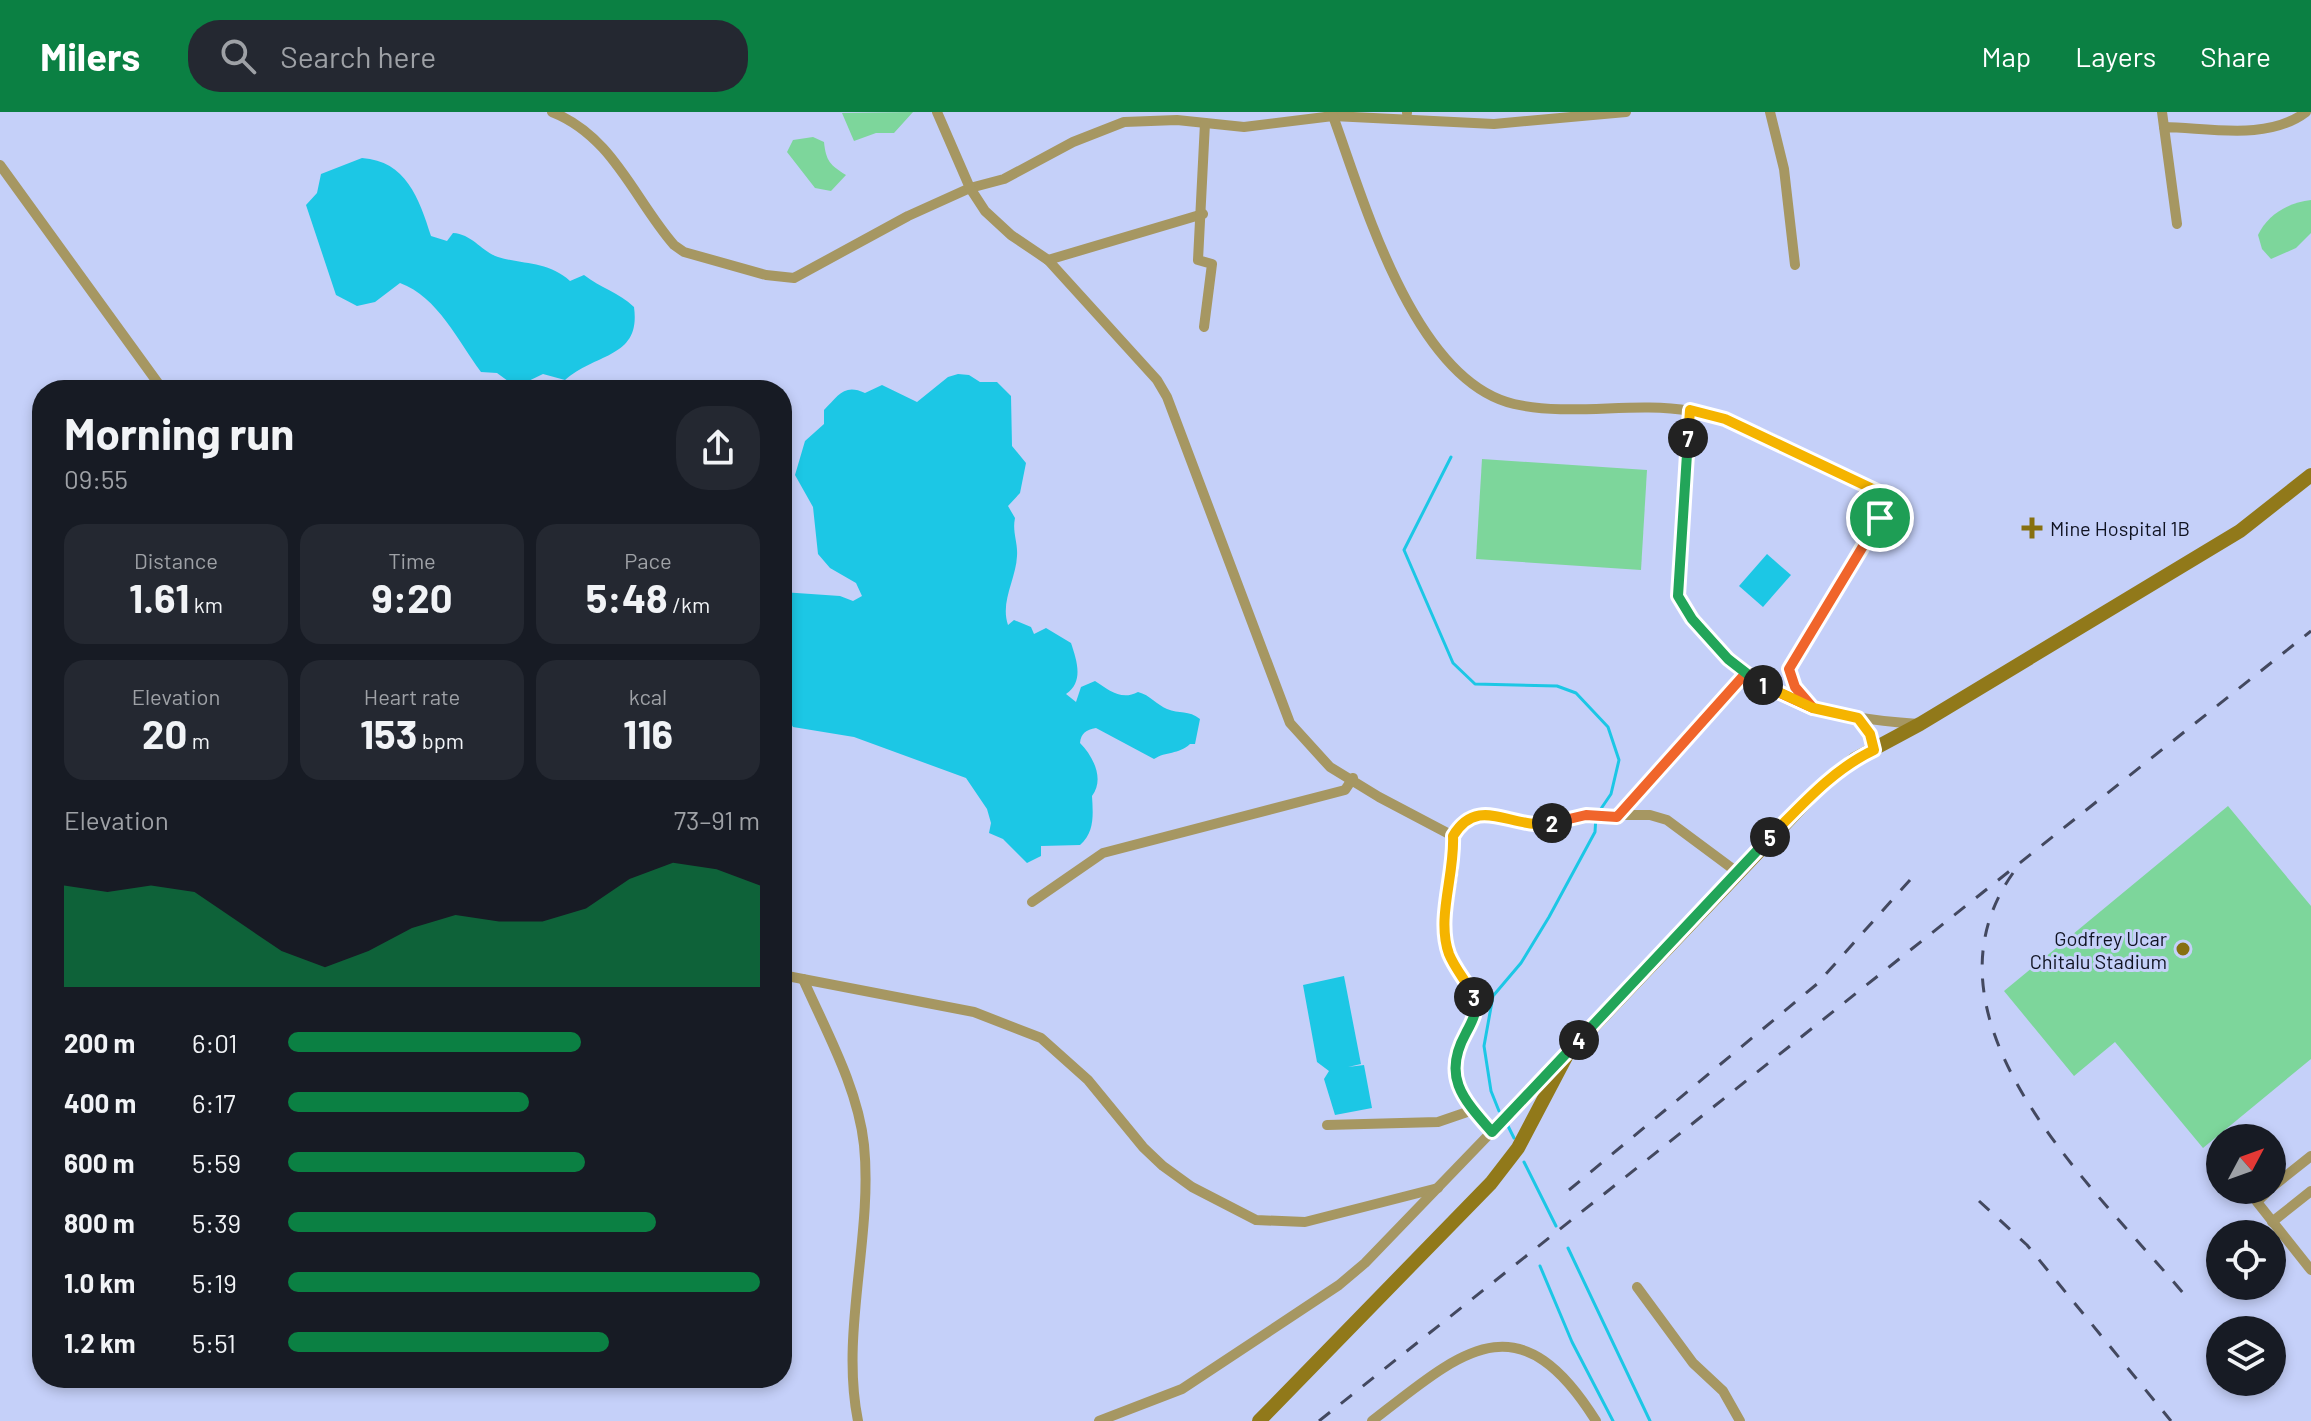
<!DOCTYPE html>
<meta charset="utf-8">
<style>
body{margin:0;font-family:Barlow,sans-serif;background:#242831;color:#f1f3f6;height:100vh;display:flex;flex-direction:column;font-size:30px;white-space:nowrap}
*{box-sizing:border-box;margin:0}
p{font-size:26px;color:#9ea1a6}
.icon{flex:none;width:44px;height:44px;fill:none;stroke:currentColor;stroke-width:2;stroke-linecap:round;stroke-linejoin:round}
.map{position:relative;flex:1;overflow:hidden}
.sheet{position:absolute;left:32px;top:268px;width:760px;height:1008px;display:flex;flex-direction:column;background:#171b24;border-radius:32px;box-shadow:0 4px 12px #0003}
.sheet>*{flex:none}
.needle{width:52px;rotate:49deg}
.fabs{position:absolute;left:2206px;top:1012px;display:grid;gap:16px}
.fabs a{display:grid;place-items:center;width:80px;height:80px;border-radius:50%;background:#171b24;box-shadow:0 4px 12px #0003;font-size:40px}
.pin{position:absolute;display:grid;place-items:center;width:68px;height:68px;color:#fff;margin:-34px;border:4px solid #fff;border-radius:50%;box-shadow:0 2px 8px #0007}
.km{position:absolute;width:40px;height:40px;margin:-20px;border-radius:50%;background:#222;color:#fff;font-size:22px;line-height:40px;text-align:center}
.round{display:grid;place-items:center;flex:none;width:84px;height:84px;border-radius:32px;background:#242831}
.headline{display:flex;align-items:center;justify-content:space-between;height:136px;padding:0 32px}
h1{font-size:44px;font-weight:700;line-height:60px}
.figures{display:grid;grid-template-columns:repeat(3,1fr);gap:12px;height:136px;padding:8px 32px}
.figures div{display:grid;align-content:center;border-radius:20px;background:#242831;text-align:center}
.figures b{font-size:40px;font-weight:700}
.figures small{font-size:22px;font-weight:400}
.figures p{font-size:22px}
.chart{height:224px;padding:16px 32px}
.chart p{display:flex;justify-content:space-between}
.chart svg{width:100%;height:144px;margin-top:8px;fill:#0b8043;opacity:.7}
ul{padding:0 32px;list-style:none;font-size:26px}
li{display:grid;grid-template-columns:128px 96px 1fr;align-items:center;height:60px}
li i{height:20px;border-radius:10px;background:#0b8043}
header{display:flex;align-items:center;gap:48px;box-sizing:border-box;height:112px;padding:0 40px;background:#0b8043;color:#fff}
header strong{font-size:38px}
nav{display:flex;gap:44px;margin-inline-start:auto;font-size:28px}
.search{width:560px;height:72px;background:#242831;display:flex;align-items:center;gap:20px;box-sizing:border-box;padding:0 28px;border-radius:32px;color:#9ea1a6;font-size:30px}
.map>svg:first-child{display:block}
.green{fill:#7dd69b}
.water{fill:#1cc7e5}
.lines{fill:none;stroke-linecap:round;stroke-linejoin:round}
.stream{stroke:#1cc7e5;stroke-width:3}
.street{stroke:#a69762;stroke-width:10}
.secondary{stroke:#91791a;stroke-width:14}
.rail{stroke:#43485f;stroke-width:3;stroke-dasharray:14 14;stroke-linecap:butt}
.split-1-casing{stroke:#fff;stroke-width:16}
.split-2-casing{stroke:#fff;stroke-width:16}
.split-3-casing{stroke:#fff;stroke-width:16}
.split-4-casing{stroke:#fff;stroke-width:16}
.split-5-casing{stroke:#fff;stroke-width:16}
.split-6-casing{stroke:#fff;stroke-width:16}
.split-7-casing{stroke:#fff;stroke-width:16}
.split-8-casing{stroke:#fff;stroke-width:16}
.split-1{stroke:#f0652b;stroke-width:10}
.split-2{stroke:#f0652b;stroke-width:10}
.split-3{stroke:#f5b400;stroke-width:10}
.split-4{stroke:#22a559;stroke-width:10}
.split-5{stroke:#22a559;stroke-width:10}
.split-6{stroke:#f5b400;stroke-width:10}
.split-7{stroke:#22a559;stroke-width:10}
.split-8{stroke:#f5b400;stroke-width:10}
.poi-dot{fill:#877010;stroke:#c5d0f9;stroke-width:3}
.labels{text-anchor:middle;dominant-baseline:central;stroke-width:6;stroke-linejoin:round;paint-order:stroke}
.poi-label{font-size:20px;fill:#101322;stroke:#c5d0f9;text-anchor:start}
</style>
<header>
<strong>Milers</strong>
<div class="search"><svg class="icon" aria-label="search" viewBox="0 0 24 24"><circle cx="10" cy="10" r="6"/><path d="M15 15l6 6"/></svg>Search here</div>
<nav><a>Map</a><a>Layers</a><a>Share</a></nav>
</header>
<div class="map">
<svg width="2311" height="1309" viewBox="0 0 2311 1309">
<rect width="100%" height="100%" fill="#c5d0f9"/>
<!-- green -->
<g class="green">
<path d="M913 0 894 21H876L854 29 842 1Z"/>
<path d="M813 25 824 30C826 49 830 53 846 63L831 79 815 76 787 40 793 28Z"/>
<path d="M2311 88V121L2296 136 2271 147 2262 137 2258 123C2267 103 2289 90 2311 88Z"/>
<path d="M1482 347 1647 358 1641 458 1476 447Z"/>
<path d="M2228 694 2311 794V947L2203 1036 2115 930 2074 964 2004 879Z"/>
</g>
<!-- water -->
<g class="water">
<path d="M362 46C406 49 419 86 431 124L447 129 453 121C472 122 481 139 498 145 524 153 548 149 570 169L584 163C601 176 618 180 634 195 641 246 597 240 565 268L543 262 516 275 497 261 481 260C458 229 438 185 400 171L375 190 357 194 336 183 306 93 317 81 321 62Z"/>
<path d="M958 262 969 263 980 270H997L1011 284 1012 334 1026 351 1020 381 1008 394 1015 406C1012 420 1018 430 1017 444 1016 467 1000 490 1008 513L1014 508 1031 515 1034 522 1046 516 1071 531C1077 549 1084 570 1066 582L1076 590 1081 575 1095 569C1109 578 1121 589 1138 580 1150 583 1157 593 1167 597 1179 602 1189 598 1200 607L1195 632H1190C1178 643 1166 639 1154 647L1096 616C1086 618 1081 621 1080 631 1093 644 1105 667 1092 684 1093 702 1095 720 1080 733L1041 734V744L1027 751 1003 727 989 721 991 711 987 697 966 666 854 625 793 615 782 598V480L840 484 853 489 862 484 856 471 830 456 818 442 813 395 795 363 805 329 824 312V298C838 284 844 271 865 281L882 273 917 290 948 265Z"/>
<path d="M1767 442 1791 463 1763 495 1739 474Z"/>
<path d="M1344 864 1361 952 1348 955 1364 953 1372 996 1335 1003 1324 967 1329 959 1317 950 1303 873Z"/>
</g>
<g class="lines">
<!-- stream -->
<g class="stream">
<path d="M1451 345 1404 438 1453 551 1475 572 1557 574 1576 581 1608 615 1619 648 1611 682 1596 704 1595 720 1549 805 1521 851 1493 884 1484 934 1491 979 1499 999"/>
<path d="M1507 1012 1514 1026"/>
<path d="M1524 1050 1556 1114"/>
<path d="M1568 1136 1650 1309"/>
<path d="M1540 1154 1572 1230 1613 1309"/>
</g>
<!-- street -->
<g class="street">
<path d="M552 0C613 24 634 87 674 133L684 140 766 163 794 166 908 104 970 76 1004 67 1073 30 1124 10 1177 8 1244 15 1333 4 1494 12 1626 0"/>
<path d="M937 0 970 76 985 99 1011 123 1048 148 1157 268 1167 285 1290 611 1330 655 1379 685 1453 724"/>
<path d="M1407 0V1"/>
<path d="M1770 0 1784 57 1795 153"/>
<path d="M2162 0 2164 15"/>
<path d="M1333 4C1364 89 1414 269 1514 292 1572 305 1633 289 1690 299 1760 310 1821 356 1884 385"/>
<path d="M0 53 163 278"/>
<path d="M2177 112 2164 15C2210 16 2268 29 2306 0"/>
<path d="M1048 148 1203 102"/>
<path d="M1204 215 1212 152 1198 148 1205 11"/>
<path d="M1690 298 1677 475C1679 494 1692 508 1705 522 1767 592 1828 605 1918 612"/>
<path d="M1863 377 1880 406 1892 407 1899 396 1896 388 1888 385 1880 387 1876 394"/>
<path d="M1809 592 1795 575 1789 557 1880 406"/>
<path d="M1858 606 1870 622 1874 638"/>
<path d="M1617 705 1745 562"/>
<path d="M1032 790 1103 741 1345 678 1353 666"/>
<path d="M782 863 974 900 1041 926 1088 968 1143 1035 1163 1054 1192 1075 1256 1108 1305 1110 1438 1076"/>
<path d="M803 867C826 919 858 976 864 1033 873 1123 840 1221 858 1309"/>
<path d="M1327 1013 1438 1010 1473 998"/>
<path d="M1492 1020C1472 997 1443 968 1458 936 1465 922 1474 910 1476 895L1449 840 1445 810 1454 756 1453 724 1468 706 1477 702 1539 713 1586 703H1650L1667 708 1737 760"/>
<path d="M2272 1075 2311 1044"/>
<path d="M2269 1078 2257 1090 2311 1158"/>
<path d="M2272 1110 2311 1079"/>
<path d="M1637 1175 1693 1251 1723 1279 1740 1309"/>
<path d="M1099 1309 1182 1277 1339 1173 1365 1151 1558 951"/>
<path d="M1372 1309C1461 1240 1518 1184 1596 1309"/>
</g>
<!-- secondary -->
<path class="secondary" d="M1259 1309 1491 1071 1518 1036 1568 941 1819 676 1855 647 1920 612 2240 419 2311 363"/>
<!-- rail -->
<g class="rail">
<path d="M2013 761C1909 909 2094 1075 2183 1181"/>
<path d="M1569 1078 1817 872 1910 768"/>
<path d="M1979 1089 2027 1133 2171 1309"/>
<path d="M1319 1309 2311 519"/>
</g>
</g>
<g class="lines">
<!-- split-1 casing -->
<g class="split-1-casing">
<path id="split-1" d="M1763 573 1813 596 1795 575 1789 557 1880 406"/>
</g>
<!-- split-2 casing -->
<g class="split-2-casing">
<path id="split-2" d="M1552 711 1586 703 1617 705 1745 562 1763 573"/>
</g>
<!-- split-3 casing -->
<g class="split-3-casing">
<path id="split-3" d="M1474 885C1467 870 1455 857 1449 842 1436 806 1455 763 1453 724 1479 681 1512 719 1552 711"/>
</g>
<!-- split-4 casing -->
<g class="split-4-casing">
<path id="split-4" d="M1474 885C1478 899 1473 908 1466 921 1442 964 1462 986 1492 1020L1579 928"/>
</g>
<!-- split-5 casing -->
<g class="split-5-casing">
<path id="split-5" d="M1579 928 1770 725"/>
</g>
<!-- split-6 casing -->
<g class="split-6-casing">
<path id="split-6" d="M1759 571 1813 596 1858 606 1870 622 1874 638C1832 658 1802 693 1770 725"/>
</g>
<!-- split-7 casing -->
<g class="split-7-casing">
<path id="split-7" d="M1688 326 1678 484 1692 507 1728 547 1759 571"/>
</g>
<!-- split-8 casing -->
<g class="split-8-casing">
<path id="split-8" d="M1688 326 1690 298 1725 307 1896 388 1899 396 1896 404 1888 408 1880 406"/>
</g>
<!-- split-1 -->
<use href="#split-1" class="split-1"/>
<!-- split-2 -->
<use href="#split-2" class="split-2"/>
<!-- split-3 -->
<use href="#split-3" class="split-3"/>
<!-- split-4 -->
<use href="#split-4" class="split-4"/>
<!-- split-5 -->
<use href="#split-5" class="split-5"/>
<!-- split-6 -->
<use href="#split-6" class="split-6"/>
<!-- split-7 -->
<use href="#split-7" class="split-7"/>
<!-- split-8 -->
<use href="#split-8" class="split-8"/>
</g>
<!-- markers -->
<g class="poi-dot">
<path d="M2028 404h8v8h8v8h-8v8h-8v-8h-8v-8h8z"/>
<circle cx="2183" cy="837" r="8"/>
</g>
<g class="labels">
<!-- poi labels -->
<g class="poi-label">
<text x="2050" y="416">Mine Hospital 1B</text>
<text x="2167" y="826" text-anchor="end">Godfrey Ucar<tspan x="2167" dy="23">Chitalu Stadium</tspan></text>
</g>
</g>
</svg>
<div class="fabs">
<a><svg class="needle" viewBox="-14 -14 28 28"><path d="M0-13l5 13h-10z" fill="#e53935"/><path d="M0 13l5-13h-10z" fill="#9ea1a6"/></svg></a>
<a><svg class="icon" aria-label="locate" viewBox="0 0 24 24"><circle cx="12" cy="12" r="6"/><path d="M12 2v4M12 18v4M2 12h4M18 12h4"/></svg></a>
<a><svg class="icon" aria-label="layers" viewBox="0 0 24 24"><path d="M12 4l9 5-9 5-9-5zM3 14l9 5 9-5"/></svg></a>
</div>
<div class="pin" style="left:1880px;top:406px;background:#1e9e55"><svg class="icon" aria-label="arrive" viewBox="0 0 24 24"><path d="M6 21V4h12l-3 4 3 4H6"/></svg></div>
<b class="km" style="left:1763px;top:573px">1</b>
<b class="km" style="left:1552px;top:711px">2</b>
<b class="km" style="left:1474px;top:885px">3</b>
<b class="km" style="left:1579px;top:928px">4</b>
<b class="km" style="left:1770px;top:725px">5</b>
<b class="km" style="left:1688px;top:326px">7</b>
<section class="sheet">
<div class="headline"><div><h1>Morning run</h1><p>09:55</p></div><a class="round"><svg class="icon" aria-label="share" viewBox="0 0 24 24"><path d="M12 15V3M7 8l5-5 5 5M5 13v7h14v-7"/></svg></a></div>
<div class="figures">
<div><p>Distance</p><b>1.61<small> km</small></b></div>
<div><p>Time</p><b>9:20</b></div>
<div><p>Pace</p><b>5:48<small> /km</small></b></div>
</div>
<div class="figures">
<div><p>Elevation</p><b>20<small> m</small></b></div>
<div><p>Heart rate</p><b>153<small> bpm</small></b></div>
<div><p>kcal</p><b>116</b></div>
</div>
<div class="chart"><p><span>Elevation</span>73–91 m</p>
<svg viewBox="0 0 160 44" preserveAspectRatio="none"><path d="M0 44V13L10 15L20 13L30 15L40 24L50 33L60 38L70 33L80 26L90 22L100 24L110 24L120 20L130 11L140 6L150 8L160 13V44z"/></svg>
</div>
<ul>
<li><b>200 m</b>6:01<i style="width:62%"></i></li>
<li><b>400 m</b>6:17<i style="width:51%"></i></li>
<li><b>600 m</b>5:59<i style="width:63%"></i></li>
<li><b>800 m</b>5:39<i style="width:78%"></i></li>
<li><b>1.0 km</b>5:19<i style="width:100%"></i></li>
<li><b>1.2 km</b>5:51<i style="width:68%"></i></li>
</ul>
</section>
</div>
